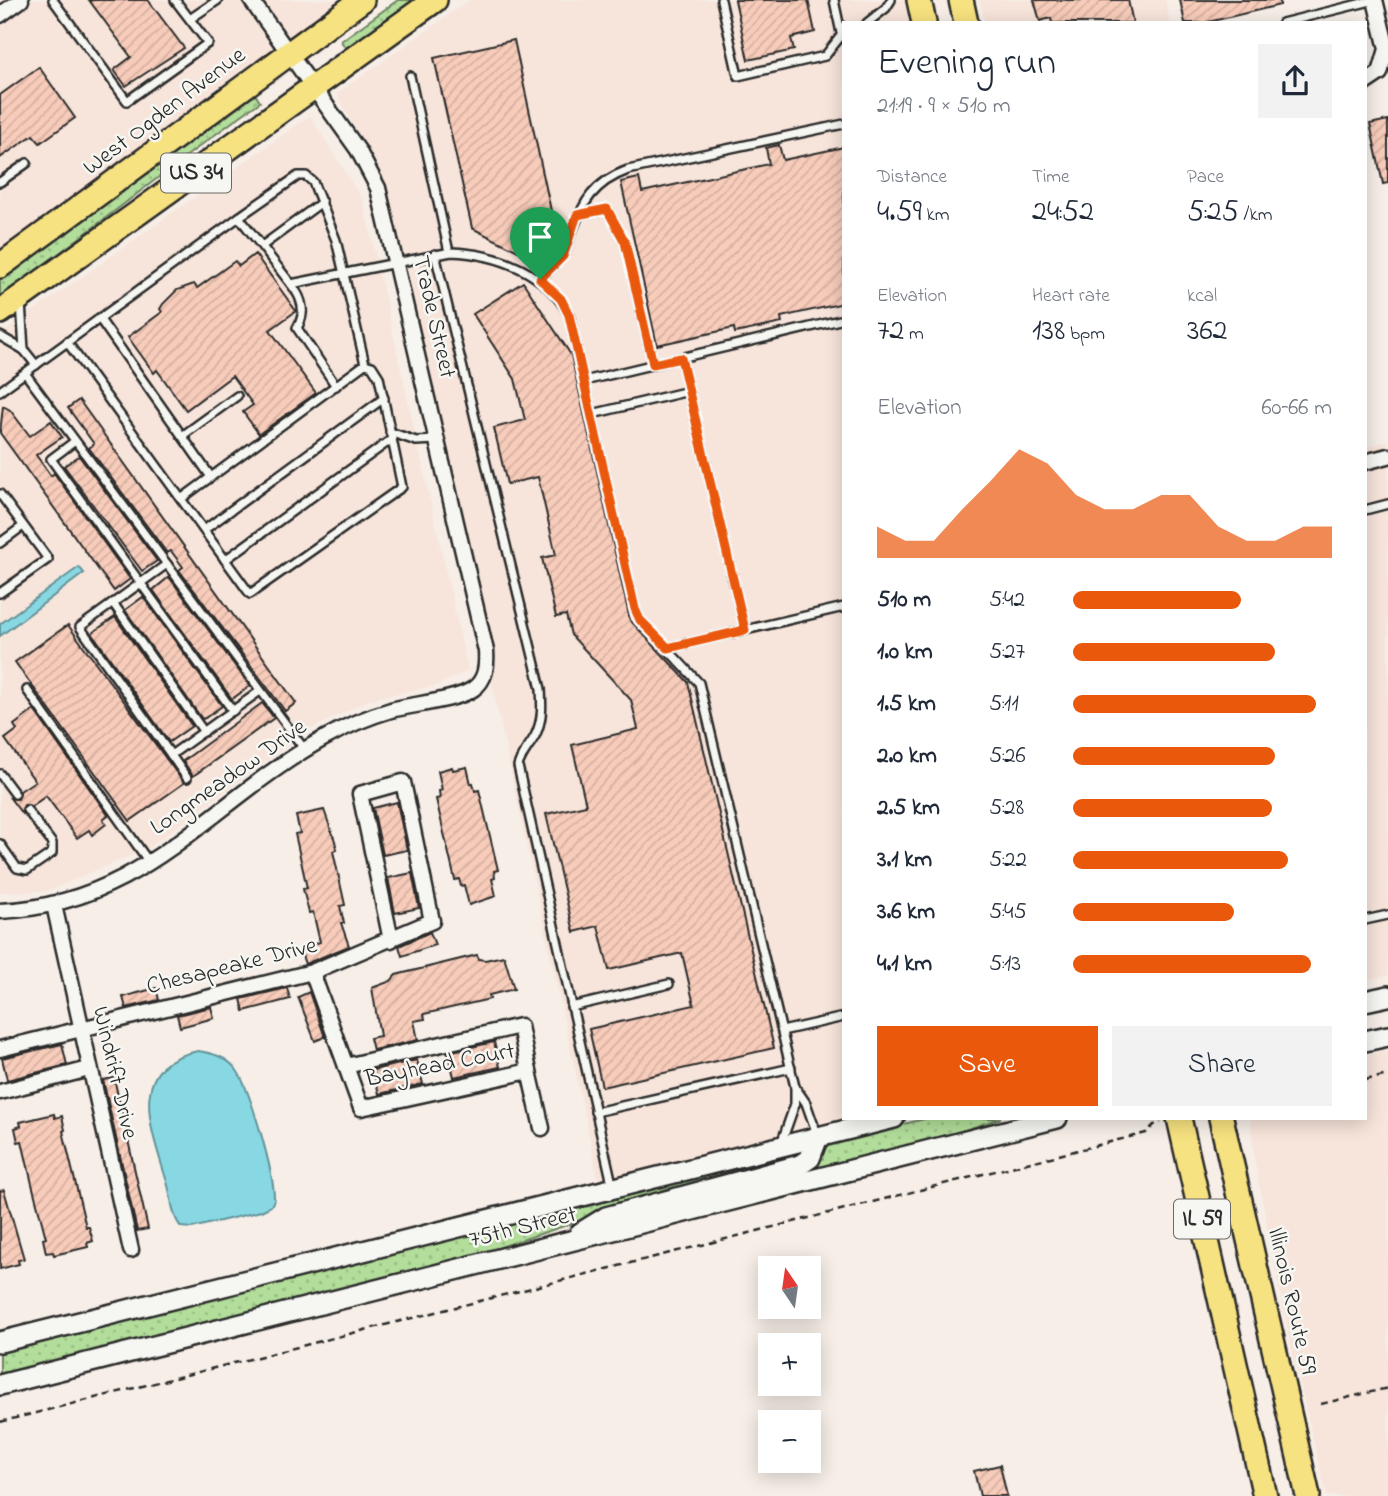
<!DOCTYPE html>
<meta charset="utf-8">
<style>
body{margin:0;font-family:"Indie Flower",sans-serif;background:#f2f2f3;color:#1f2937;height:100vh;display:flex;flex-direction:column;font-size:26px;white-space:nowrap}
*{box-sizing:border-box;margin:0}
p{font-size:23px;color:#747a83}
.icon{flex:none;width:38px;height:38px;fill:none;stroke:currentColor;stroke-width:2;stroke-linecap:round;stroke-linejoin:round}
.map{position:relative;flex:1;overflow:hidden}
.side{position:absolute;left:842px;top:21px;width:525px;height:1099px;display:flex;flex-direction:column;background:#fff;border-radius:0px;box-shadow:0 4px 18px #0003}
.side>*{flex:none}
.needle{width:46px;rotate:347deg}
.tools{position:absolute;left:758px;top:1256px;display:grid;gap:14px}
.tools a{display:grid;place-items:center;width:63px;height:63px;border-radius:0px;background:#fff;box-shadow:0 4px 18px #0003;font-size:35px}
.pin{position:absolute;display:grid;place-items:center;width:60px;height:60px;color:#fff;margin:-72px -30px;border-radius:50% 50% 50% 0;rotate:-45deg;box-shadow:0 0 7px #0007}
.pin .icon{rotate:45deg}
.round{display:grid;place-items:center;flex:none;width:74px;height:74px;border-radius:0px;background:#f2f2f3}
.summary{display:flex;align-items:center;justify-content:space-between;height:119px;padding:0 35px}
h1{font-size:38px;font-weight:600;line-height:52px}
.stats{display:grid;grid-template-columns:repeat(3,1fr);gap:10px;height:119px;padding:7px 35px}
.stats div{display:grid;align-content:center}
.stats b{font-size:30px;font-weight:600}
.stats small{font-size:19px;font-weight:400}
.stats p{font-size:19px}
.chart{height:196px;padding:14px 35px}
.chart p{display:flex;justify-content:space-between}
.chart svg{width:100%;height:126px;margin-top:7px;fill:#ea580c;opacity:.7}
.primary-button{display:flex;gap:14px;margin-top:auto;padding:14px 35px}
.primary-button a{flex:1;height:80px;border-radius:0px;background:#ea580c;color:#fff;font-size:28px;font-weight:600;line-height:80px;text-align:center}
.primary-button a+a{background:#f2f2f3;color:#1f2937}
ul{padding:0 35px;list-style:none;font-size:23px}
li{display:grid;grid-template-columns:112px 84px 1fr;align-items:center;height:52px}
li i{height:18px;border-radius:9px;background:#ea580c}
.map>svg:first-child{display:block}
.built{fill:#f7e4da}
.grass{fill:url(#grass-dots);stroke:#6e8462;stroke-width:2}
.water{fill:#88d8e3;stroke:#639399;stroke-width:2}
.building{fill:url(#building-hatch);stroke:#2b2b2b;stroke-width:2}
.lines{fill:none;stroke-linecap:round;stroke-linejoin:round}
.service-casing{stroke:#2b2b2b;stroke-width:12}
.minor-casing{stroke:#2b2b2b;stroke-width:19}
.secondary-casing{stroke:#2b2b2b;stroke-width:24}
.primary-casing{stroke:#2b2b2b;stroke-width:28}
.path{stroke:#2b2b2b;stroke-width:2.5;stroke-dasharray:7 5;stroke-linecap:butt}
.service{stroke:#f6f6f2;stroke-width:7}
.minor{stroke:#f6f6f2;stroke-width:14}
.secondary{stroke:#f6f6f2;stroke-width:19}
.primary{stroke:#f7e281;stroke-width:23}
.route-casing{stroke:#fff;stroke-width:14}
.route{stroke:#ea580c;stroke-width:9}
.labels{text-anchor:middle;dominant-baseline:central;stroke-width:5;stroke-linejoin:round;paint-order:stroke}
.shield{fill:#f6f6f2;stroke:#686867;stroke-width:2}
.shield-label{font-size:23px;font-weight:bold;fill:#2b2b2b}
.street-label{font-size:24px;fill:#2b2b2b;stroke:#f6f6f2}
</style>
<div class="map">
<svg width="1388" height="1496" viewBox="0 0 1388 1496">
<defs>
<pattern id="grass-dots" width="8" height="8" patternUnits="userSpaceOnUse" patternTransform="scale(1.75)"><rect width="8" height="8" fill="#b2dd9a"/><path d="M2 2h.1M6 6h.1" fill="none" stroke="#99be85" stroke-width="1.8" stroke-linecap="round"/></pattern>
<pattern id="building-hatch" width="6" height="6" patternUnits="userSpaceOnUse" patternTransform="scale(1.75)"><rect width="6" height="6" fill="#f8ccba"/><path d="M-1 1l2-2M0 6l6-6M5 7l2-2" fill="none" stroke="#d5afa0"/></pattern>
</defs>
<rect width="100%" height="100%" fill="#f6eee7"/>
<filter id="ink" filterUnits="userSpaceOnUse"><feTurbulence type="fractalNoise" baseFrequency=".0143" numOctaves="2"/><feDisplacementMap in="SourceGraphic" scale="14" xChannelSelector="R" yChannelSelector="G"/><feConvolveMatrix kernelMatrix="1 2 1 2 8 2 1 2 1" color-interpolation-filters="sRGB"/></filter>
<g filter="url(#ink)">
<!-- built -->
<g class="built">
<path d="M0 0H342L0 252Z"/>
<path d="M470 0H907L913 23H844V1118H856L599 1181 385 184 337 94Z"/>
<path d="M980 0H1165L1170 23H985Z"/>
<path d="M310 116 363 201 468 670 438 685 370 699 305 732 148 848 47 891 0 892V335Z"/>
<path d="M1388 441V975L1365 980V447Z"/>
<path d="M1388 1050V1496H1327L1290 1342 1255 1162 1250 1118H1365V1055Z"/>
</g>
<!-- grass -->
<g class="grass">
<path d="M398 0H413L346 49 341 41Z"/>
<path d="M255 94 260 102C171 165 88 234 0 297V278Z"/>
<path d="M928 1118H1001L926 1143 775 1180 823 1144Z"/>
<path d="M801 1151 800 1158 573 1223 437 1268 0 1378V1351Z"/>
</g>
<!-- water -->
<g class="water">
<path d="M79 567 84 573 0 636V624Z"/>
<path d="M198 1051C213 1053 226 1057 236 1069 250 1088 275 1176 274 1200L271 1206 261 1211 192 1228 181 1227C171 1215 172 1197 167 1182 152 1132 124 1064 198 1051Z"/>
</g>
<!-- building -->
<g class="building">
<path d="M89 0H148L184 48 126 86 114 70 131 57Z"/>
<path d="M735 0H808L815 32 791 38 794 50 748 60Z"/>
<path d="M1034 0H1128L1133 23H1052L1051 18 1040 21Z"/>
<path d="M1180 0H1280V5L1204 23H1185Z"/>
<path d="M514 40 558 243 518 251 472 228 434 58Z"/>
<path d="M39 67 75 118 40 143 33 135 0 158V95Z"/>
<path d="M1388 120V183L1383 184 1370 124Z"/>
<path d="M779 145 783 160 844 147V303L781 317 782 323 735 333 734 328 657 345 621 182 639 178 642 192 769 164 766 148Z"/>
<path d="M255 254 296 311 270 330 316 393 259 434 243 412 253 405 232 376 186 410 157 370 154 373 128 337 162 312 160 309 163 304 177 290 194 284 197 288 235 261 239 266Z"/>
<path d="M523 282 571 355 630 620 688 682 774 1048 602 1087 589 1029 694 1005 682 953 609 970 598 926 574 932 546 814 586 805 572 745 638 729 631 700 571 635 566 615 556 617 542 558 556 555 538 477 507 484 494 428 525 420 515 379 473 314Z"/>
<path d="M79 400 296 703 285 711 179 570 183 567 171 551 167 553 89 448 94 444 68 408Z"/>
<path d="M3 406 10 410 30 436 51 421 62 437 36 455 51 476 54 473 130 579 114 591 0 433Z"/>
<path d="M79 456 157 561 142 571 64 466Z"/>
<path d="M169 577 250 686 232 699 153 590Z"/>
<path d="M143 597 222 706 205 718 202 719 125 610Z"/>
<path d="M115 617 192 726 169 742 92 633Z"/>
<path d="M68 625 184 783 130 821 15 662Z"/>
<path d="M262 703 274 718 193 776 183 761Z"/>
<path d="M34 710 108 815 103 819 106 824 92 835 89 830 77 838 46 796 32 806 24 805 22 814 10 798 18 799 20 791 35 781 5 739 17 730 14 725Z"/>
<path d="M452 767 453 770 467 767 471 784 473 783 475 791 479 790 498 870 494 871 495 878 492 879 496 896 469 905 464 885 461 886 459 879 455 880 436 799 440 798 439 791 442 790 438 771Z"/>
<path d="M397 802 407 850 383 855 373 808Z"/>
<path d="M324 810 335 841 337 850 333 851 345 905 340 906 344 923H341L349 946 305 964 300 950 320 942 313 912 309 913 303 889 307 888 295 834 300 833 296 816Z"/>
<path d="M412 873 419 908 395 913 388 878Z"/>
<path d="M430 932 435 945 402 956 399 946Z"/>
<path d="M477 955 479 959 485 960 504 956 514 989 489 995 490 999 424 1014 425 1019 414 1021 418 1040 373 1050 370 1038 380 1036 372 988 391 981 396 975Z"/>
<path d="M156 988 159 1000 126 1008 123 997Z"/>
<path d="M287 988 290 999 244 1011 241 999Z"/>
<path d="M309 992 325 1037 315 1041 298 997Z"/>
<path d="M211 1007 214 1018 180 1027 177 1015Z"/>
<path d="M494 1042 500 1067 454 1077 448 1052Z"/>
<path d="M62 1044 67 1065 7 1080 2 1058Z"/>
<path d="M417 1060 423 1084 379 1094 373 1070Z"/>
<path d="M114 1078 148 1229 137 1231 103 1080Z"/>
<path d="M54 1114 55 1118 62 1116 65 1130 63 1131 86 1227H89L93 1241 87 1243 88 1247 54 1255 53 1252 46 1253 43 1239 46 1238 32 1184 22 1141 18 1142 15 1128 21 1126 20 1122Z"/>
<path d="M4 1190 24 1259 18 1260 19 1264 0 1269V1191Z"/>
<path d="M1000 1465 1007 1496H980L974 1471Z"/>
</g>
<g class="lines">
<!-- service casing -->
<g class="service-casing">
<g id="service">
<path d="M53 0 127 101 208 43 175 0"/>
<path d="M721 0 738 76 825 56 844 32"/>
<path d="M834 0 841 33"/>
<path d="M190 19 218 0"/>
<path d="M867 23 886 8 891 0"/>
<path d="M1282 23 1375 0"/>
<path d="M410 76 449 252"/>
<path d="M0 182 27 163"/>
<path d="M577 215 607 209 625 242 653 364"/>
<path d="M239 217 298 176H306L313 182 336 240 365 364"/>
<path d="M262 246 322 202"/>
<path d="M435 254 541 689C542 706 543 720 535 736 529 747 522 753 518 766L613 1188"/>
<path d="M540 279C585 241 565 193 628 170L844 124"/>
<path d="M291 284C302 298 307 312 297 328L336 386"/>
<path d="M21 302 24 350"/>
<path d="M99 318 211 477"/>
<path d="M0 336 24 350 36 365"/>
<path d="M67 342 250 594 402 487 379 377 372 366 365 364 181 499"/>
<path d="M681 358 745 630"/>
<path d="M25 373 305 750"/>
<path d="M584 381 844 319"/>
<path d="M0 391 239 217 291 284 451 252C499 254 546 272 569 315L635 609 640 620 699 683 795 1087V1104L782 1141"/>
<path d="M592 414 689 391"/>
<path d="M390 432 416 441 437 440"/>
<path d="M182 436 237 396"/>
<path d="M75 441 51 459 233 711"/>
<path d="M0 494 48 559 0 593"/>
<path d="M1365 510 1388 504"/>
<path d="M204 530 384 398"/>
<path d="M0 543 23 526"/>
<path d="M225 560 392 439"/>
<path d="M167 564 80 627 171 755 260 691"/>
<path d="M113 603 204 732"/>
<path d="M668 648 844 607"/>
<path d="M27 690 149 862"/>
<path d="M171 755 187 778"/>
<path d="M0 774 15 794"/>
<path d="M0 844 17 868 27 870 52 853V843L27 810"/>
<path d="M1365 920 1388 915"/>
<path d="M571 1007 669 984"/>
<path d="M782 1031 844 1017"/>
<path d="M795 1087 806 1103 818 1137"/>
<path d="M595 1112 791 1068"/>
</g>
</g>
<!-- minor casing -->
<g class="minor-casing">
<g id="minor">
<path d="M0 15 21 0"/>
<path d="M1365 83 1380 73 1387 49 1375 0"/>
<path d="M1365 462 1388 456"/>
<path d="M54 905 131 1250"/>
<path d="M0 911C145 904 207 804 323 739 344 727 367 717 391 710 414 704 455 701 473 689 486 680 487 665 486 651L378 188 358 150 251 0"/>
<path d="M312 972 361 1108 529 1071 542 1128"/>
<path d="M0 1049 312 972 432 921 403 782 360 794 391 940"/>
<path d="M346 1066 520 1026 529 1071"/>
<path d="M0 1092 89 1069"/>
</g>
</g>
<!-- secondary casing -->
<g class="secondary-casing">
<g id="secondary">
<path d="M1365 1001 1388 996"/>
<path d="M1365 1041 1388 1036"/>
<path d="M580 1233 606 1217 800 1165 810 1158 818 1137"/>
<path d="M0 1342 894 1118"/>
<path d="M0 1385 1057 1118"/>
</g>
</g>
<!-- primary casing -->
<g class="primary-casing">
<g id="primary">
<path d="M919 0 924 23"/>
<path d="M961 0 966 23"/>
<path d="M0 266 362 0"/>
<path d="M0 312 435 0"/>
<path d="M1179 1118 1265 1496"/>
<path d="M1221 1118 1308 1496"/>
</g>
</g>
<!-- path -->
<g class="path">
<path d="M1365 1080 1388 1075"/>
<path d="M1321 1404 1388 1388"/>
<path d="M0 1422 1146 1133 1154 1125 1161 1123"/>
</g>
<!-- service -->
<use href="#service" class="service"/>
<!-- minor -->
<use href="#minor" class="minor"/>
<!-- secondary -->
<use href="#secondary" class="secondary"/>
<!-- primary -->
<use href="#primary" class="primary"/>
</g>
</g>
<g class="lines" filter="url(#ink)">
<!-- route casing -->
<g class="route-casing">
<path id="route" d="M607 209 625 242 653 364 681 358 745 630 668 648 640 620 635 609 569 315 561 299 540 279 563 256 577 215Z"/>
</g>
<!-- route -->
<use href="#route" class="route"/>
</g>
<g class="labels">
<!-- shield labels -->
<g class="shield">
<rect x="161" y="153.5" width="70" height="39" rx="5"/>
<rect x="1174" y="1199.5" width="56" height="39" rx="5"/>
</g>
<g class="shield-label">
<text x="196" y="173">US 34</text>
<text x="1202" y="1219">IL 59</text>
</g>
<!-- street labels -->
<g class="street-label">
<text transform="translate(165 112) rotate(-37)">West Ogden Avenue</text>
<text transform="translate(433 317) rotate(77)">Trade Street</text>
<text transform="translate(229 778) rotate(-35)">Longmeadow Drive</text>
<text transform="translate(232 967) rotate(-14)">Chesapeake Drive</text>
<text transform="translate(440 1066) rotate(-11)">Bayhead Court</text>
<text transform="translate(114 1073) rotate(77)">Windrift Drive</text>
<text transform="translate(523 1228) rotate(-14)">75th Street</text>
<text transform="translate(1291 1301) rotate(77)">Illinois Route 59</text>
</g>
</g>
</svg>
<div class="tools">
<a><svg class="needle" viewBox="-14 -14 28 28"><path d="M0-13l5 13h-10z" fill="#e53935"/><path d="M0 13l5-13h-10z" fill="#747a83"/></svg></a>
<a>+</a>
<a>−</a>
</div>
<div class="pin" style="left:540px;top:279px;background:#1e9e55"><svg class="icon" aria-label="arrive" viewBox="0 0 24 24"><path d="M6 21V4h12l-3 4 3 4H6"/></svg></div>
<section class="side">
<div class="summary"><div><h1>Evening run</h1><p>21:19 · 9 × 510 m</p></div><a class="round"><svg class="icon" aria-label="share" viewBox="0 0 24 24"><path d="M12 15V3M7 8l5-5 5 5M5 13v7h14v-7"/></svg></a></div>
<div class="stats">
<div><p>Distance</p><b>4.59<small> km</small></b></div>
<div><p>Time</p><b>24:52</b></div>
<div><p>Pace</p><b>5:25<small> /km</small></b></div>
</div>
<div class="stats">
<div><p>Elevation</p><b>72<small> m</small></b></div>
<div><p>Heart rate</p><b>138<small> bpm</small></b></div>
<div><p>kcal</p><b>362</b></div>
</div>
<div class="chart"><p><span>Elevation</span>60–66 m</p>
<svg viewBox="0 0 160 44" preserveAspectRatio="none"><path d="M0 44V33L10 38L20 38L30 27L40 17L50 6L60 11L70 22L80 27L90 27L100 22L110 22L120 33L130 38L140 38L150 33L160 33V44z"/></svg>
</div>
<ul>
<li><b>510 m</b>5:42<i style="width:65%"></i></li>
<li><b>1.0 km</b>5:27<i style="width:78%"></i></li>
<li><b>1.5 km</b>5:11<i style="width:94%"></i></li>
<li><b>2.0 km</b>5:26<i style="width:78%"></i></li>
<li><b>2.5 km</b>5:28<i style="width:77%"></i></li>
<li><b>3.1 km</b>5:22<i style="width:83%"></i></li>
<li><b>3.6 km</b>5:45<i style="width:62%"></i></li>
<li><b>4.1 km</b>5:13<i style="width:92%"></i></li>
</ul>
<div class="primary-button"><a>Save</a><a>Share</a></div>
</section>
</div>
